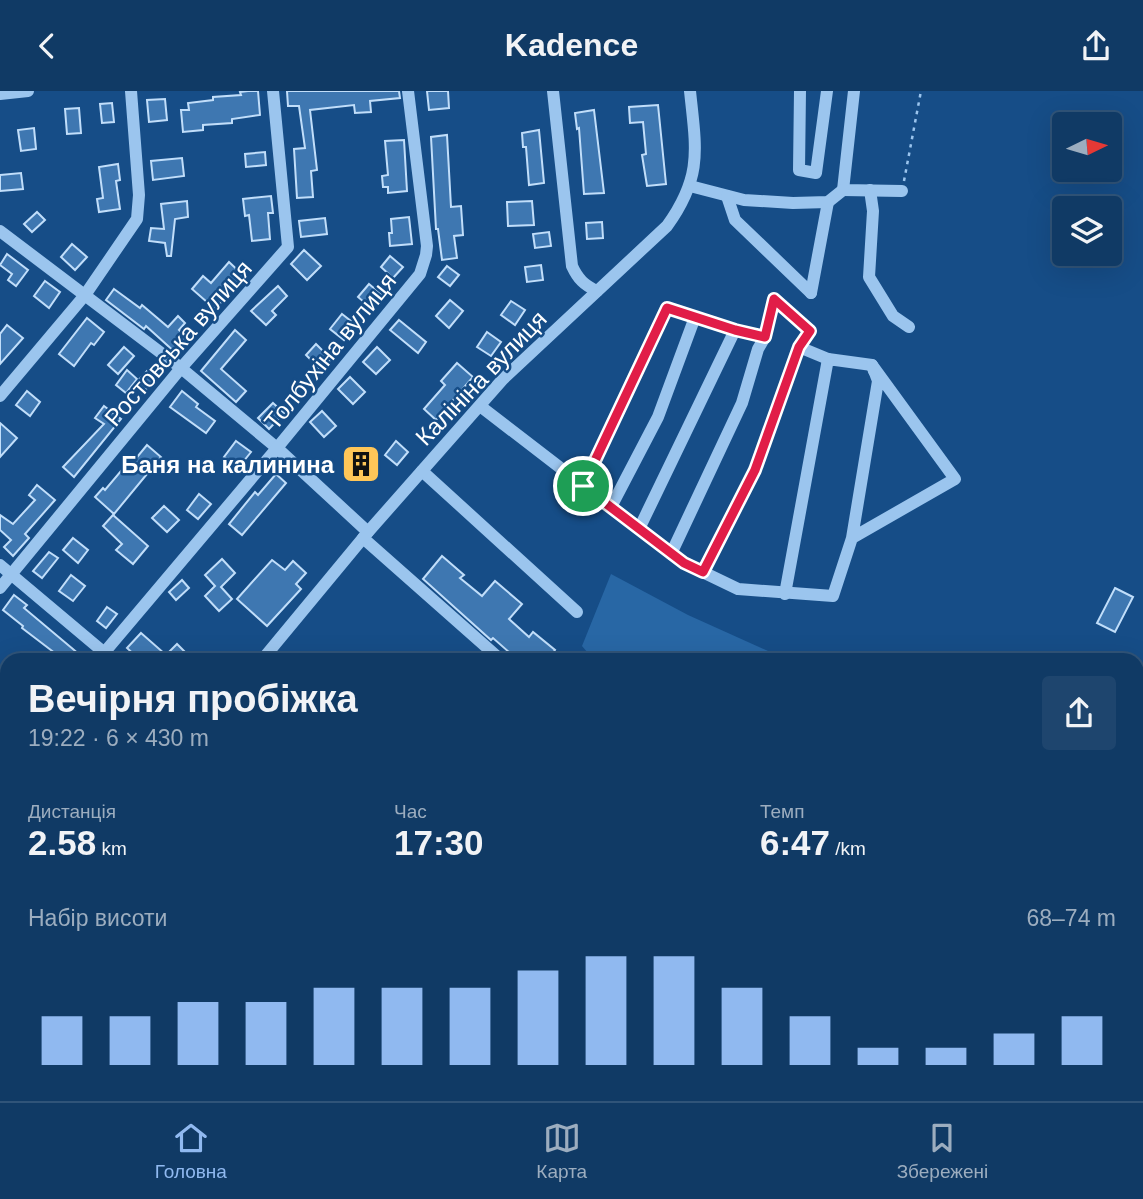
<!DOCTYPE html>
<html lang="uk">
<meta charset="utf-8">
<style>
body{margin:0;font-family:Helvetica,sans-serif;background:#1e456e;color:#f1f3f6;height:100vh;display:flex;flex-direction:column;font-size:26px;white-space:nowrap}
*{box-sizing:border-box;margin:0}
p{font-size:23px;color:#9cadbf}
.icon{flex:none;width:38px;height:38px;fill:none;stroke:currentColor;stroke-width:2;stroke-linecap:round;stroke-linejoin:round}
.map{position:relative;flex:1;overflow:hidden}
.drawer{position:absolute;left:0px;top:562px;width:1144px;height:450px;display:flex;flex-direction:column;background:#103a65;border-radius:21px 21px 0 0;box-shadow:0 7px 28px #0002,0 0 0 2px #305479}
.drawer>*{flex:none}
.needle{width:46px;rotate:85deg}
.buttons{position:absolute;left:1052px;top:21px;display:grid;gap:14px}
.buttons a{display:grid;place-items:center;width:70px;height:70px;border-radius:7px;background:#103a65;box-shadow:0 7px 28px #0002,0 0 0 2px #305479;font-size:35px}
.pin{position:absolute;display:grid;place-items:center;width:60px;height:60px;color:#fff;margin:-30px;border:4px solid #fff;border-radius:50%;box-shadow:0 2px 7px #0007}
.round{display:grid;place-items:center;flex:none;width:74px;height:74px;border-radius:7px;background:#1e456e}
.summary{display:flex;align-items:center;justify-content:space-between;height:119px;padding:0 28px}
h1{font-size:38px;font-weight:700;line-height:52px}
.stats{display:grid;grid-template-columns:repeat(3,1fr);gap:10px;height:119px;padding:7px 28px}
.stats div{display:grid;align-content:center}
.stats b{font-size:35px;font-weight:700}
.stats small{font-size:19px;font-weight:400}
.stats p{font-size:19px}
.chart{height:196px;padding:14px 28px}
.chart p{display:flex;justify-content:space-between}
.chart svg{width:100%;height:126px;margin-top:7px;stroke:#90b9f0;stroke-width:6}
header{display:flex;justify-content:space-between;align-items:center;height:91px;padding:0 28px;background:#103a65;font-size:32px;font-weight:700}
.dock{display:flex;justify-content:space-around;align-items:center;height:98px;border-top:2px solid #305479;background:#103a65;font-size:19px;color:#9cadbf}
.dock a{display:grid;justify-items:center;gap:4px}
.dock .active{color:#90b9f0}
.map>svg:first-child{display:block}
.green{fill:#2867a5}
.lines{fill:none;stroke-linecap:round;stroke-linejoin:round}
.river{stroke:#3c6590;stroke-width:23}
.building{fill:#3e77b1;stroke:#c1defa;stroke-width:2}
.path{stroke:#9bc5ee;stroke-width:2.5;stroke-dasharray:3.5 5;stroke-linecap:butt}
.minor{stroke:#9bc5ee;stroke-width:12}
.major{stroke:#e2efff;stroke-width:18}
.route-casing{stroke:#fff;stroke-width:14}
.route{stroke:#e11d48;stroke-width:9}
.labels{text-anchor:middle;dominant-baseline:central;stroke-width:5;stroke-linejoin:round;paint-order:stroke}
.street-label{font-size:24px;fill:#fff;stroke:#164d87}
.poi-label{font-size:24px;font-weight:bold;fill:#fff;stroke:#164d87;text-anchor:end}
</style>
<header><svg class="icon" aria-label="back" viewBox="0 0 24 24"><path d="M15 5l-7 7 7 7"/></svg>Kadence<svg class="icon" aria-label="share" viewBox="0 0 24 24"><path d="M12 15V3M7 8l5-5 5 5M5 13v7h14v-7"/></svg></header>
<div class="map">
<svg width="1143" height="1010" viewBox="0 0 1143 1010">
<rect width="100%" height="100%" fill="#164d87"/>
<!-- green -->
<g class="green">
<path d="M611 483 688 524 768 560 781 569H594L582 555Z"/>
<path d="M1143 596V773L1138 777V602Z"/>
<path d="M1143 776V1010H681L694 1004H1138V783Z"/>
<path d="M397 1005 414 1010H272L265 1005Z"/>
</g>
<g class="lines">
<!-- river -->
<g class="river">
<path d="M1138 852 1143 846"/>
<path d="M947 1010 958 1004"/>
</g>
</g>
<!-- building -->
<g class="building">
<path d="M248 0H258L260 24 232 28V32L203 34V39L183 41 181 19H189L188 12 213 9V6L241 4 240 1Z"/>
<path d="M287 0H399L400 7 370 10 371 21 355 22 354 14 310 19 317 79 311 80 313 106 297 107 294 58 305 57 299 15H288Z"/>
<path d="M427 0H448L449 17 429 19Z"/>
<path d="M165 8 167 29 149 31 147 9Z"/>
<path d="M112 12 114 31 102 32 100 13Z"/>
<path d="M658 14 666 93 647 95 642 64 646 63 643 31 630 32 629 16Z"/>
<path d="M79 17 81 42 67 43 65 18Z"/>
<path d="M594 19 604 102 584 103 579 37 577 38 575 22Z"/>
<path d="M34 37 36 58 21 60 18 39Z"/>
<path d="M539 39 544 92 529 94 526 56H523L522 42Z"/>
<path d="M447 44 451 116 461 115 463 144 454 145 457 167 442 169 438 138H436L431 46Z"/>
<path d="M404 49 407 100 388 102V96H383L382 85 388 84 385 50Z"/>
<path d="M265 61 266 74 246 76 245 63Z"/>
<path d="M182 67 184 85 153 89 151 70Z"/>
<path d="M118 73 120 89 116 90 120 118 99 121 97 108 103 107 99 76Z"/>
<path d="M21 82 23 98 0 100V84Z"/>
<path d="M271 105 273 122H268L270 148 252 150 249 124 245 125 243 108Z"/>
<path d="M187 110 188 126 175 128 171 165H167L165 152 149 150 151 137 164 138 161 113Z"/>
<path d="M532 110 534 134 508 135 507 111Z"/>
<path d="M37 121 45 129 32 141 24 133Z"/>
<path d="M409 126 412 153 390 155 389 142H392L391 128Z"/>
<path d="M325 127 327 143 301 146 299 130Z"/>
<path d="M602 131 603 147 587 148 586 132Z"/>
<path d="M549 141 551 155 535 157 533 143Z"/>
<path d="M72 153 87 166 75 179 61 166Z"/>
<path d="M304 159 321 175 307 189 291 173Z"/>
<path d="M7 163 28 179 16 195 8 189 12 183 0 174Z"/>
<path d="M390 165 403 176 393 187 381 176Z"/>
<path d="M229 171 244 185 215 218 192 198 203 185 211 192Z"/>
<path d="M541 174 543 189 527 191 525 176Z"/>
<path d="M447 175 459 184 450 195 438 186Z"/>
<path d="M45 190 60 201 49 217 34 205Z"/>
<path d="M369 193 382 204 371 217 358 206Z"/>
<path d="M278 195 287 205 272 220 276 224 266 234 251 220Z"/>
<path d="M114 198 140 217 142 214 168 236 178 225 185 232 179 239 190 249 177 263 146 235 144 238 106 209Z"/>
<path d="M450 209 463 220 449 237 436 225Z"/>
<path d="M511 210 525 219 515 234 501 224Z"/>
<path d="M342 223 356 234 344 249 330 238Z"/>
<path d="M87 227 104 241 94 254 91 252 74 275 59 263Z"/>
<path d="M399 229 426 251 418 262 390 239Z"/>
<path d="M7 234 23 247 0 273V243Z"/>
<path d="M235 239 246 249 221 278 246 300 236 311 201 280Z"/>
<path d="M487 241 501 251 491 265 477 256Z"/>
<path d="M316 253 331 268 321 279 306 264Z"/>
<path d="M124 256 134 265 118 283 108 274Z"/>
<path d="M377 256 390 269 376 283 363 271Z"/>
<path d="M457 272 473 286 436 329 424 318 445 294 441 290Z"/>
<path d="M149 278 158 286 142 302 134 294Z"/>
<path d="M127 279 137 288 126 302 116 294Z"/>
<path d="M350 286 365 301 353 313 338 298Z"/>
<path d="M27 300 40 311 30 325 16 314Z"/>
<path d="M182 300 198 313 196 316 215 330 206 342 170 316Z"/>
<path d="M273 312 284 322 269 338 258 327Z"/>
<path d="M104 315 121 328 74 386 63 376 104 333 95 327Z"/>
<path d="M322 320 336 335 324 346 310 331Z"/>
<path d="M0 332 17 347 0 366Z"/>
<path d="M236 350 251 361 239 376 224 366Z"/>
<path d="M396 350 408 361 397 374 385 364Z"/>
<path d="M147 354 161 366 114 423 95 406 103 397 105 399 126 374 129 376Z"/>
<path d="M360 357 376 375 362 389 345 370Z"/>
<path d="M276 383 286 392 242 444 229 433 255 401 258 404Z"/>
<path d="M37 394 55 409 25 443 29 447 13 465 4 456 11 449 0 439V424L13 433 35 409 29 404Z"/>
<path d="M199 403 211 413 198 428 187 419Z"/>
<path d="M164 415 179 429 167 441 152 427Z"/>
<path d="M113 424 148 455 133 473 116 459 122 453 103 435Z"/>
<path d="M73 447 88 459 78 472 63 459Z"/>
<path d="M49 461 58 467 42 487 33 480Z"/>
<path d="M442 465 464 484 460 487 482 505 495 490 522 513 509 528 529 546 533 541 555 559 547 569H518L493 547 491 549 423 488Z"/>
<path d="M222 468 235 482 221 496 232 508 219 520 205 505 215 495 205 484Z"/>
<path d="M272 469 285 479 293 470 306 482 296 493 301 498 267 535 237 508Z"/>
<path d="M71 484 85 495 73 510 59 500Z"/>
<path d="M182 489 189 497 176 509 169 501Z"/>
<path d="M1115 497 1133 506 1115 541 1097 532Z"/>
<path d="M14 504 27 514 24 517 86 569H64L22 537 23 535 3 519Z"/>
<path d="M107 516 117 523 106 537 97 530Z"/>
<path d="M141 542 166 564 177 553 193 569H140L127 557Z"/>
</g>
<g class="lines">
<!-- path -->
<g class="path">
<path d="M904 90 921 0"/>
<path d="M1138 900 1143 895"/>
<path d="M997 1010 1004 1004"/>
</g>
<!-- minor -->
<g class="minor">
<path d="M553 0 572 175C578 188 584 194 597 200"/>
<path d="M800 0 799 79 816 82 827 0"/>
<path d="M854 0 843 99 902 100"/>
<path d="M0 3 28 0"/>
<path d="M690 95 744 109 793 112 828 111 843 99"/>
<path d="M870 99 873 120 869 186 893 225 909 236"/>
<path d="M727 105 735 129 811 202"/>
<path d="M0 140 181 277 277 357 368 441"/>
<path d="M811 202 828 111"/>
<path d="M765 246 774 208 810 240 799 256"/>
<path d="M0 305 85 204 137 128 139 104 131 0"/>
<path d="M480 315 684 472 738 498 833 505 852 447 878 290 872 274 955 388 852 447"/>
<path d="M422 380 577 521"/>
<path d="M583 395 667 217 695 226"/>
<path d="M611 416 658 326 695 226 735 239"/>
<path d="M639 438 735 239 765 246 758 258 742 312 671 463"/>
<path d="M363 447 501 569"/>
<path d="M0 474 113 569"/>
<path d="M703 481 755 379 799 256 828 268"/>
<path d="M0 497 181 277 288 156 273 0"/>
<path d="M785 503 828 268 872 274 874 280"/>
<path d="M98 569 277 357 420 183 426 164 427 155 408 0"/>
<path d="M262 569 368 441 503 288 667 135C703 85 696 58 690 0"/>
<path d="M0 647 7 650"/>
<path d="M0 884 7 876"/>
<path d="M126 1004 133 1010"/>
<path d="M142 1010 155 1004"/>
</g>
<!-- major -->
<g class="major">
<path d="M0 830 7 836"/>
<path d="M217 1004 224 1010"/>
</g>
</g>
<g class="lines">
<!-- route casing -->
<g class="route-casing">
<path id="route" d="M774 208 810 240 799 256 755 379 703 481 684 472 583 395 667 217 735 239 765 246Z"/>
</g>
<!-- route -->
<use href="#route" class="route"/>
</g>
<!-- icons -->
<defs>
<g id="building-square" transform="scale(2.0125)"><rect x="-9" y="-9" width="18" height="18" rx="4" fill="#ffc658" stroke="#164d87"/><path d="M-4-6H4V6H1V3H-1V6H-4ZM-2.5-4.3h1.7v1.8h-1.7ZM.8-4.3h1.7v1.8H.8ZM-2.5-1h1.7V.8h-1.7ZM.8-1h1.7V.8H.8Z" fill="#111"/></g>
</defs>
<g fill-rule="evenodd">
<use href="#building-square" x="361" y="373"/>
</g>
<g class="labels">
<!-- street labels -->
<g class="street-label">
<text transform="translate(178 252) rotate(-49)">Ростовська вулиця</text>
<text transform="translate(330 260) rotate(-51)">Толбухіна вулиця</text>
<text transform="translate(481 287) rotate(-46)">Калініна вулиця</text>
</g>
<!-- poi labels -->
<g class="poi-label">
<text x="334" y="373">Баня на калинина</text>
</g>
</g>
</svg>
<div class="buttons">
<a><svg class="needle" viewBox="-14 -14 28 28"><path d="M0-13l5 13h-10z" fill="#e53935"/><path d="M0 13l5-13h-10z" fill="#9cadbf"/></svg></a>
<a><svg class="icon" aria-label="layers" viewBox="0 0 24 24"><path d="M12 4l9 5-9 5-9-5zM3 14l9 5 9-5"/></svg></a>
</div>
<div class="pin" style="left:583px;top:395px;background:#1e9e55"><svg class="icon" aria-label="arrive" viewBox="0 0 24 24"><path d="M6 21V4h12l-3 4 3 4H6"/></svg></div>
<section class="drawer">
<div class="summary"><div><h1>Вечірня пробіжка</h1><p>19:22 · 6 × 430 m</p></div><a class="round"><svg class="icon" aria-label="share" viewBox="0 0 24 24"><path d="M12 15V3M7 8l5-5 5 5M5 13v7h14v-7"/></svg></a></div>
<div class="stats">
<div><p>Дистанція</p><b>2.58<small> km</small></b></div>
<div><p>Час</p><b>17:30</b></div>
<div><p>Темп</p><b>6:47<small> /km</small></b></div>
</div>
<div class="chart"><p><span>Набір висоти</span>68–74 m</p>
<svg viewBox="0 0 160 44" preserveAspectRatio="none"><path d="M5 44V27M15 44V27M25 44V22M35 44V22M45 44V17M55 44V17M65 44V17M75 44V11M85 44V6M95 44V6M105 44V17M115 44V27M125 44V38M135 44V38M145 44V33M155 44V27"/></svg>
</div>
</section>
</div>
<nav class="dock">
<a class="active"><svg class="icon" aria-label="home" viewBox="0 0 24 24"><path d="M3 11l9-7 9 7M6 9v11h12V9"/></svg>Головна</a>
<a><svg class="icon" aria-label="map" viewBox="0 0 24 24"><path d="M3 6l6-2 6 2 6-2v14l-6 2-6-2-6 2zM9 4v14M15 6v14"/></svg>Карта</a>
<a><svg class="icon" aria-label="saved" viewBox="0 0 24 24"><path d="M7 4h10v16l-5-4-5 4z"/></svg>Збережені</a>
</nav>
